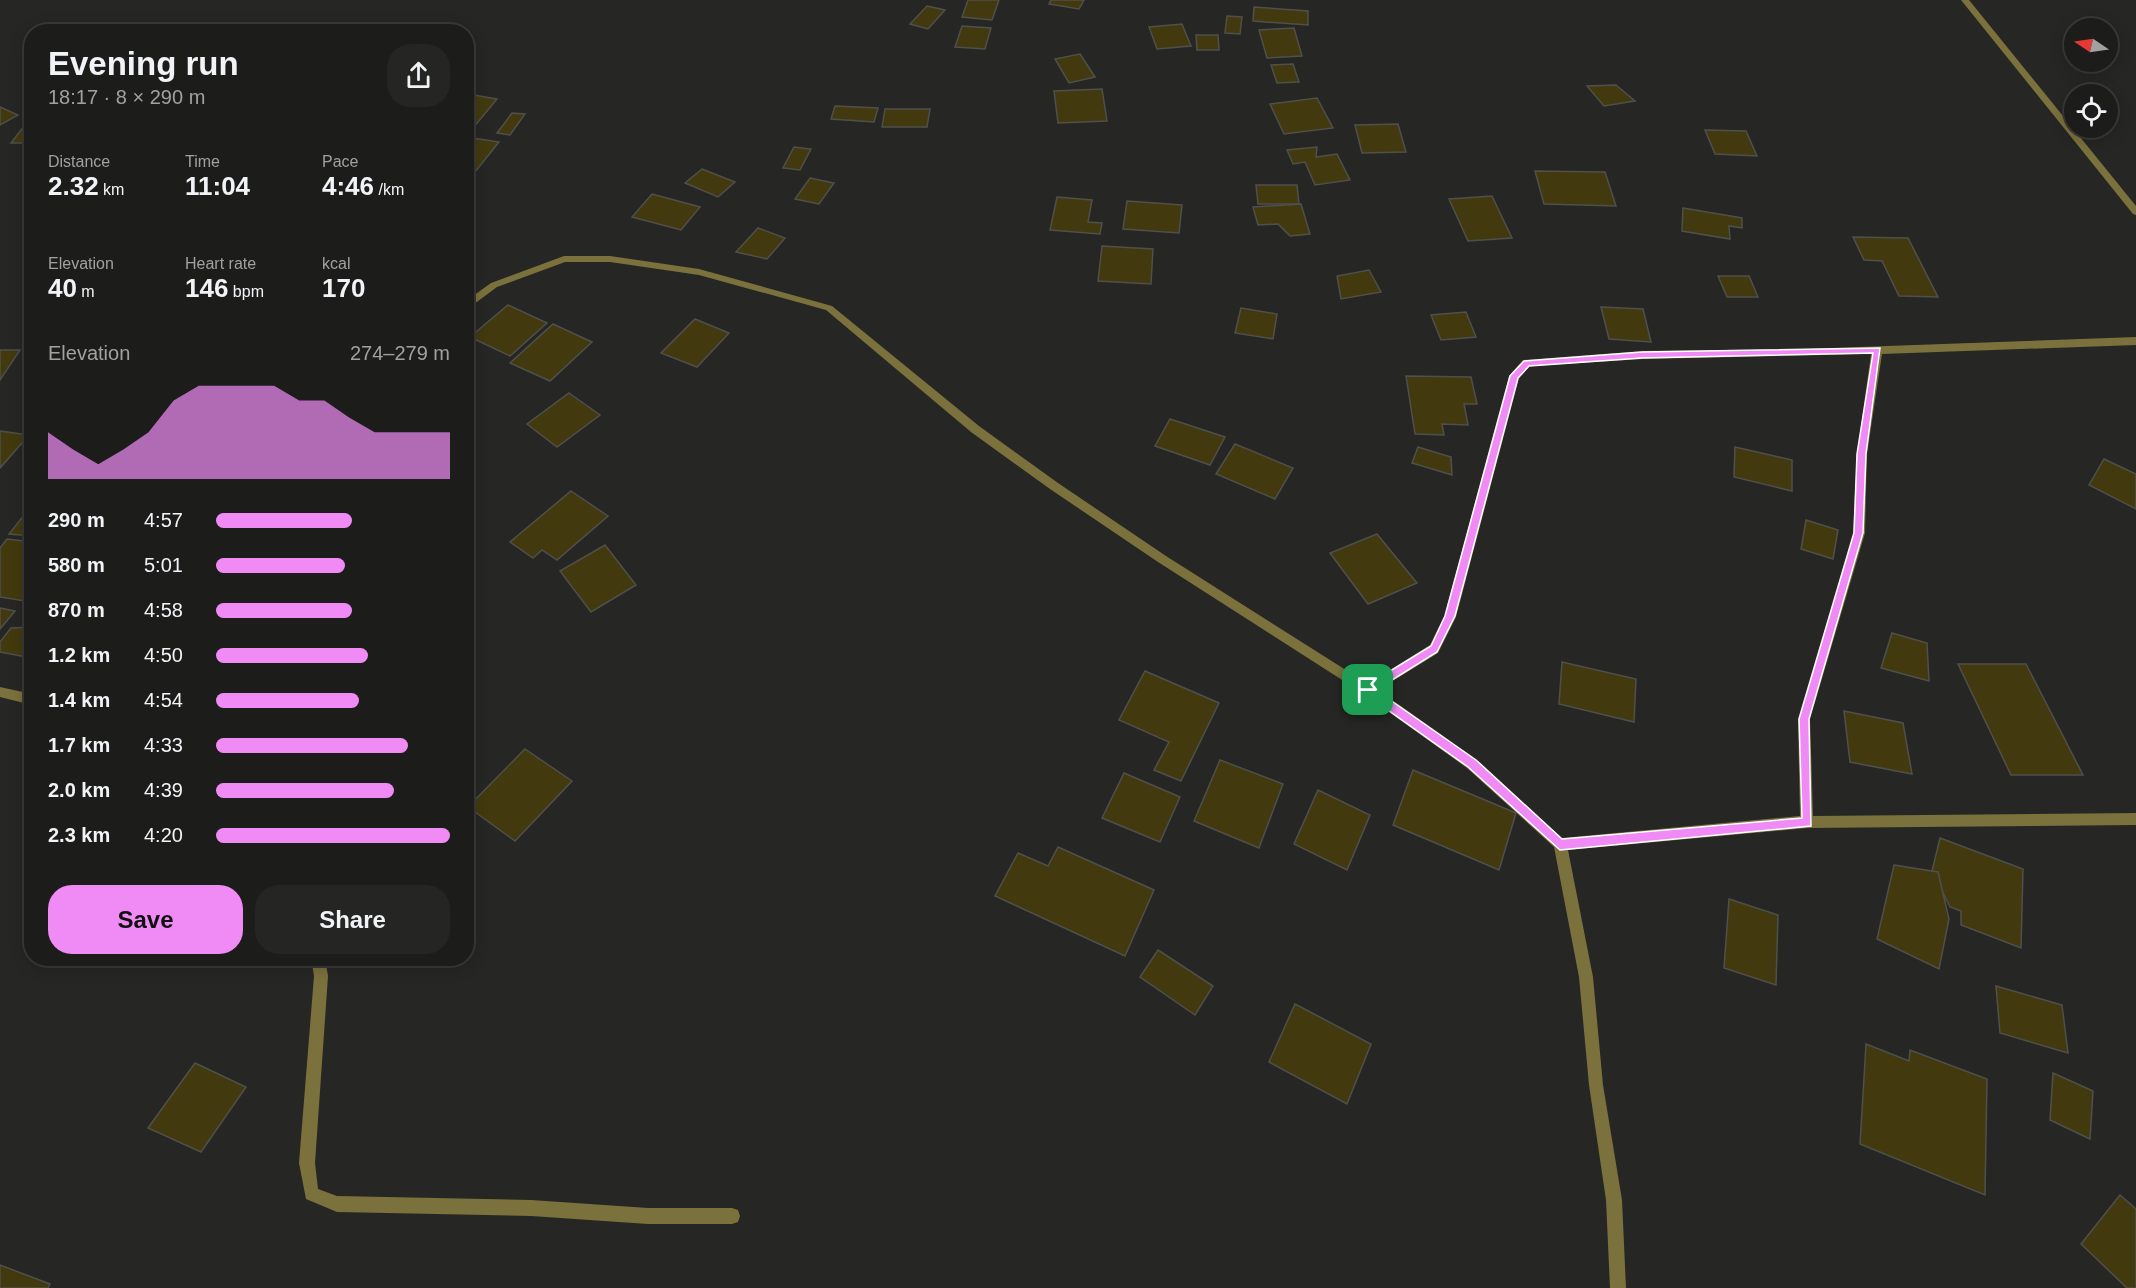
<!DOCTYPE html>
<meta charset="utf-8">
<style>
body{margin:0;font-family:Helvetica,sans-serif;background:#252524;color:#f1f3f6;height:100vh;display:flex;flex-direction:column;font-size:22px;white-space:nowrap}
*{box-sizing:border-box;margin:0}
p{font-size:20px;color:#a0a1a3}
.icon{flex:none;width:33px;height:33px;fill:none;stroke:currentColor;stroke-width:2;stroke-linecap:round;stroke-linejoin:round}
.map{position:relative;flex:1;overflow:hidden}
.side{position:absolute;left:24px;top:24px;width:450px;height:942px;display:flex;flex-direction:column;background:#1c1c1b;border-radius:24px;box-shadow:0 3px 15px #0003,0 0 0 2px #3a3a3a}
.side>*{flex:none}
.needle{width:39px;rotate:283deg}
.fabs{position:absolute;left:2064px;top:18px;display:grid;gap:12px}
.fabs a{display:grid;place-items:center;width:54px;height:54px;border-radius:50%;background:#1c1c1b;box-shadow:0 3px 15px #0003,0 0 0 2px #3a3a3a;font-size:30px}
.pin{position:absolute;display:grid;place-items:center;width:51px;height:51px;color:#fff;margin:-26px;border-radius:12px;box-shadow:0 3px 9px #0006}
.round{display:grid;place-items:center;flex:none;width:63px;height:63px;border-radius:24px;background:#252524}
.headline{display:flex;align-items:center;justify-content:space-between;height:102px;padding:0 24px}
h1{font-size:33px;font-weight:800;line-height:45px}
.figures{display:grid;grid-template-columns:repeat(3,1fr);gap:9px;height:102px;padding:6px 24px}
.figures div{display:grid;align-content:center}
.figures b{font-size:26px;font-weight:800}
.figures small{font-size:16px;font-weight:400}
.figures p{font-size:16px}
.chart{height:168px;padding:12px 24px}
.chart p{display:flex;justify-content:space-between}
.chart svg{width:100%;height:108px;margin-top:6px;fill:#f08bf6;opacity:.7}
.primary-button{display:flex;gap:12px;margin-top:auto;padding:12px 24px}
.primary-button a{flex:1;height:69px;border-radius:24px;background:#f08bf6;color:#111;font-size:24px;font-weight:800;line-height:69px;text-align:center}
.primary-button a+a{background:#252524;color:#f1f3f6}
ul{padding:0 24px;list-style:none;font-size:20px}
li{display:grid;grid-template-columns:96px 72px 1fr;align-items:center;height:45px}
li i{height:15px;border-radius:8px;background:#f08bf6}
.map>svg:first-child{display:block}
.building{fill:#423a0e;stroke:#4f4f4c;stroke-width:1.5}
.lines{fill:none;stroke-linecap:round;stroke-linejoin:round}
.street{fill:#7b713c;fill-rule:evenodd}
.route{fill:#f08bf6;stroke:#fff;stroke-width:1.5;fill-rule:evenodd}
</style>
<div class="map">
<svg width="2136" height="1288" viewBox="0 0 2136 1288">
<rect width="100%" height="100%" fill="#262624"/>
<!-- building -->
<g class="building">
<path d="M968 0H999L992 20 962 17Z"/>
<path d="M1051 0H1084L1079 9 1049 4Z"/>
<path d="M927 6 945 10 928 29 910 24Z"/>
<path d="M1254 7 1308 11V25L1253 21Z"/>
<path d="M1227 16 1242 17 1240 34 1225 33Z"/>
<path d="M1182 24 1191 46 1157 49 1149 27Z"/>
<path d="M962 26 991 28 985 49 955 47Z"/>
<path d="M1294 28 1302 56 1267 58 1259 30Z"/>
<path d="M1196 35H1218L1219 50H1197Z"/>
<path d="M1080 54 1095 77 1069 83 1055 59Z"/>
<path d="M1293 64 1299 82 1277 83 1271 65Z"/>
<path d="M1616 85 1635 101 1604 106 1587 86Z"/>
<path d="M1102 89 1107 121 1058 123 1054 91Z"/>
<path d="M468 94 497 99 473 128 466 127Z"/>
<path d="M1317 98 1333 128 1284 134 1270 104Z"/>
<path d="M835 106 878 108 874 122 831 119Z"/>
<path d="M0 107 18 115 0 125Z"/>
<path d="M885 109H930L927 127H882Z"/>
<path d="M512 113 525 114 510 135 497 133Z"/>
<path d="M28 121H32V143H11Z"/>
<path d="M1398 124 1406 152 1362 153 1355 125Z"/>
<path d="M1705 130 1746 131 1757 156 1715 154Z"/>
<path d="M466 137 499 142 475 172 466 170Z"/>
<path d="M794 147 811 149 800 170 783 168Z"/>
<path d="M1317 147 1316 157 1337 154 1350 180 1315 185 1305 162 1293 164 1287 150Z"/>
<path d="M702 169 735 182 718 197 685 183Z"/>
<path d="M1535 171 1605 172 1616 206 1544 204Z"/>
<path d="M810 178 834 183 819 204 795 199Z"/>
<path d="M1256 185H1297L1299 204H1258Z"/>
<path d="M652 194 700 207 681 230 632 217Z"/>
<path d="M1492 196 1512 238 1468 241 1449 199Z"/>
<path d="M1057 197 1092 200 1088 222 1102 223 1100 234 1050 230Z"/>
<path d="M1127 201 1182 205 1179 233 1123 229Z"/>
<path d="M1301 204 1310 234 1290 236 1278 224 1258 225 1253 207Z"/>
<path d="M1683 208 1742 218V228L1729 226 1730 239 1682 231Z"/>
<path d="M758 228 785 238 767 259 736 252Z"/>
<path d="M1853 237 1908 238 1938 297 1899 296 1882 261 1864 260Z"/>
<path d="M1102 246 1153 249 1151 284 1098 281Z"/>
<path d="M1369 270 1381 292 1341 299 1337 276Z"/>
<path d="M1718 276H1749L1758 297H1727Z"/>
<path d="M508 305 547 323 510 356 470 337Z"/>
<path d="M1601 307 1643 309 1651 342 1609 339Z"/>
<path d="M1241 308 1277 314 1273 339 1235 333Z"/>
<path d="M1466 312 1476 337 1441 340 1431 315Z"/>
<path d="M695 319 729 333 697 367 661 353Z"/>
<path d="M553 324 592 342 550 381 510 363Z"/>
<path d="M0 350H20L0 380Z"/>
<path d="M1406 376 1471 377 1477 404H1464L1468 425 1442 424 1444 435 1415 434Z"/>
<path d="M569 393 600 415 557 447 527 424Z"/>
<path d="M1170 419 1225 437 1210 465 1155 446Z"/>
<path d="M0 431 29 435 0 468Z"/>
<path d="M1235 444 1293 468 1275 499 1216 474Z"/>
<path d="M1418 447 1451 457 1452 475 1412 463Z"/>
<path d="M1735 447 1792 460V491L1734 477Z"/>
<path d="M2104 459 2136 474V509L2089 485Z"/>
<path d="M571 491 608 516 557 560 542 550 533 558 510 542Z"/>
<path d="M32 505V536L9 534Z"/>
<path d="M1806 520 1838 530 1833 559 1801 549Z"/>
<path d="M1377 534 1417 583 1368 604 1330 553Z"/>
<path d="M7 539 32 542V591L25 601 0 597V548Z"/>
<path d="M605 545 636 585 591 612 560 571Z"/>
<path d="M0 608 15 611 0 629Z"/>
<path d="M32 627V658L0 652V642L11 628Z"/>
<path d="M1892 633 1927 643 1929 681 1881 668Z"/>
<path d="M1562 662 1636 679 1634 722 1559 704Z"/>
<path d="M1958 664H2026L2083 775H2011Z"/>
<path d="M1145 671 1219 703 1181 781 1154 770 1169 742 1119 720Z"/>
<path d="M1844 711 1903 723 1912 774 1850 762Z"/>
<path d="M525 749 572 781 515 841 468 807Z"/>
<path d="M1220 760 1283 784 1259 848 1194 821Z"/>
<path d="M1413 770 1516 813 1499 870 1393 825Z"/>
<path d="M1124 773 1180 797 1160 842 1102 818Z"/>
<path d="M1318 790 1370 815 1347 870 1294 844Z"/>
<path d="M1940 838 2023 869 2021 948 1961 925V911L1950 907 1932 871Z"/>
<path d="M1058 847 1154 890 1125 956 995 896 1018 853 1048 866Z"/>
<path d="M1894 865 1938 872 1949 919 1939 969 1877 939Z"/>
<path d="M1729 899 1778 915 1776 985 1724 968Z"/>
<path d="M1158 950 1213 986 1195 1015 1140 977Z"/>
<path d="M1996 986 2062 1005 2068 1053 2000 1033Z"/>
<path d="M1295 1004 1371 1044 1347 1104 1269 1062Z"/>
<path d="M1866 1044 1909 1061 1910 1050 1987 1079 1985 1195 1860 1144Z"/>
<path d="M195 1063 246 1087 201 1152 148 1128Z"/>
<path d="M2053 1073 2093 1091 2090 1139 2050 1120Z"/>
<path d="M2120 1195 2136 1209V1288H2127L2081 1244Z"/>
<path d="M0 1265 50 1284 48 1288H0Z"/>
</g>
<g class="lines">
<!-- street -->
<g class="street">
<path d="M1961 0H1969L2136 206V215L2133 214Z"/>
<path d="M564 256H610L699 269 832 306 979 426 1058 483 1166 556 1368 684 1430 645 1444 617 1509 376 1523 360 1643 351 1803 349 2136 337V345L1882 354 1867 454 1865 533 1810 719 1813 816 2136 813V825L1807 828 1568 850 1593 977 1603 1085 1622 1200 1626 1288H1610L1606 1200 1589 1085 1579 977 1554 847 1467 768 1364 694 1158 562 1050 489 971 432 826 310 699 275 610 262H565L497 287 466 310V301L491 283ZM1871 354 1857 454 1853 533 1798 719 1800 816 1562 838 1477 760 1378 690 1438 653 1456 617 1519 378 1530 366 1643 359Z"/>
<path d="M0 687 32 694V705L0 697Z"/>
<path d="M311 958H325L328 976 315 1163 318 1189 337 1196 531 1200 648 1208H732L738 1210 740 1216 738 1222 732 1224H648L531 1216 337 1212 306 1199 299 1163 314 976Z"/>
</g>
</g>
<!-- route -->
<path class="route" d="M1880 348 1866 454 1863 533 1809 719 1811 826 1560 850 1468 767 1364 693V687L1431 646 1445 616 1510 376 1524 361 1642 352ZM1873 353 1857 454 1854 533 1799 719 1802 818 1562 839 1476 760 1376 690 1437 652 1455 616 1518 378 1529 366 1642 358Z"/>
</svg>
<div class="fabs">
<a><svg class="needle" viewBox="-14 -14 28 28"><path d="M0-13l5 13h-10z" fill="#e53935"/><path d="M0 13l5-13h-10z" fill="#a0a1a3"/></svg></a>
<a><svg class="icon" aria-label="locate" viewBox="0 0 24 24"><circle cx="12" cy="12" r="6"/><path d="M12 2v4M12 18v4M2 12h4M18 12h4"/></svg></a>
</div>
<div class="pin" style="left:1368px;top:690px;background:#1e9e55"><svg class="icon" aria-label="arrive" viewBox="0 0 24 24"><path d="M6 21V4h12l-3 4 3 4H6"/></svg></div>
<section class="side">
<div class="headline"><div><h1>Evening run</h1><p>18:17 · 8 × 290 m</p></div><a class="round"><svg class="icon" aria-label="share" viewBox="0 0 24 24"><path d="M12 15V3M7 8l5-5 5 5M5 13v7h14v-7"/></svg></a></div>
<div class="figures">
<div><p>Distance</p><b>2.32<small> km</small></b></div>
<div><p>Time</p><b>11:04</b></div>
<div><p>Pace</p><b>4:46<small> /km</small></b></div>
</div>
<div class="figures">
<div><p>Elevation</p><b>40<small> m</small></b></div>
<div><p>Heart rate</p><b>146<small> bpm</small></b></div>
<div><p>kcal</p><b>170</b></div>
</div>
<div class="chart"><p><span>Elevation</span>274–279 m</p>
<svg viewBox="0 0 160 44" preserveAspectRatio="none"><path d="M0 44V25L10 32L20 38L30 32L40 25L50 12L60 6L70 6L80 6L90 6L100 12L110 12L120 19L130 25L140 25L150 25L160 25V44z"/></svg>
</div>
<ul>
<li><b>290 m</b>4:57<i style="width:58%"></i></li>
<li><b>580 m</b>5:01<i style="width:55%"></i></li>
<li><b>870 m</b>4:58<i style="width:58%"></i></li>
<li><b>1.2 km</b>4:50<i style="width:65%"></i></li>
<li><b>1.4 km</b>4:54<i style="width:61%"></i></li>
<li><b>1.7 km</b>4:33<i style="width:82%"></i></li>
<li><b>2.0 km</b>4:39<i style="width:76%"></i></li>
<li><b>2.3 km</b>4:20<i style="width:100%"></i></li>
</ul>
<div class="primary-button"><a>Save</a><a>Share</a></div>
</section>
</div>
